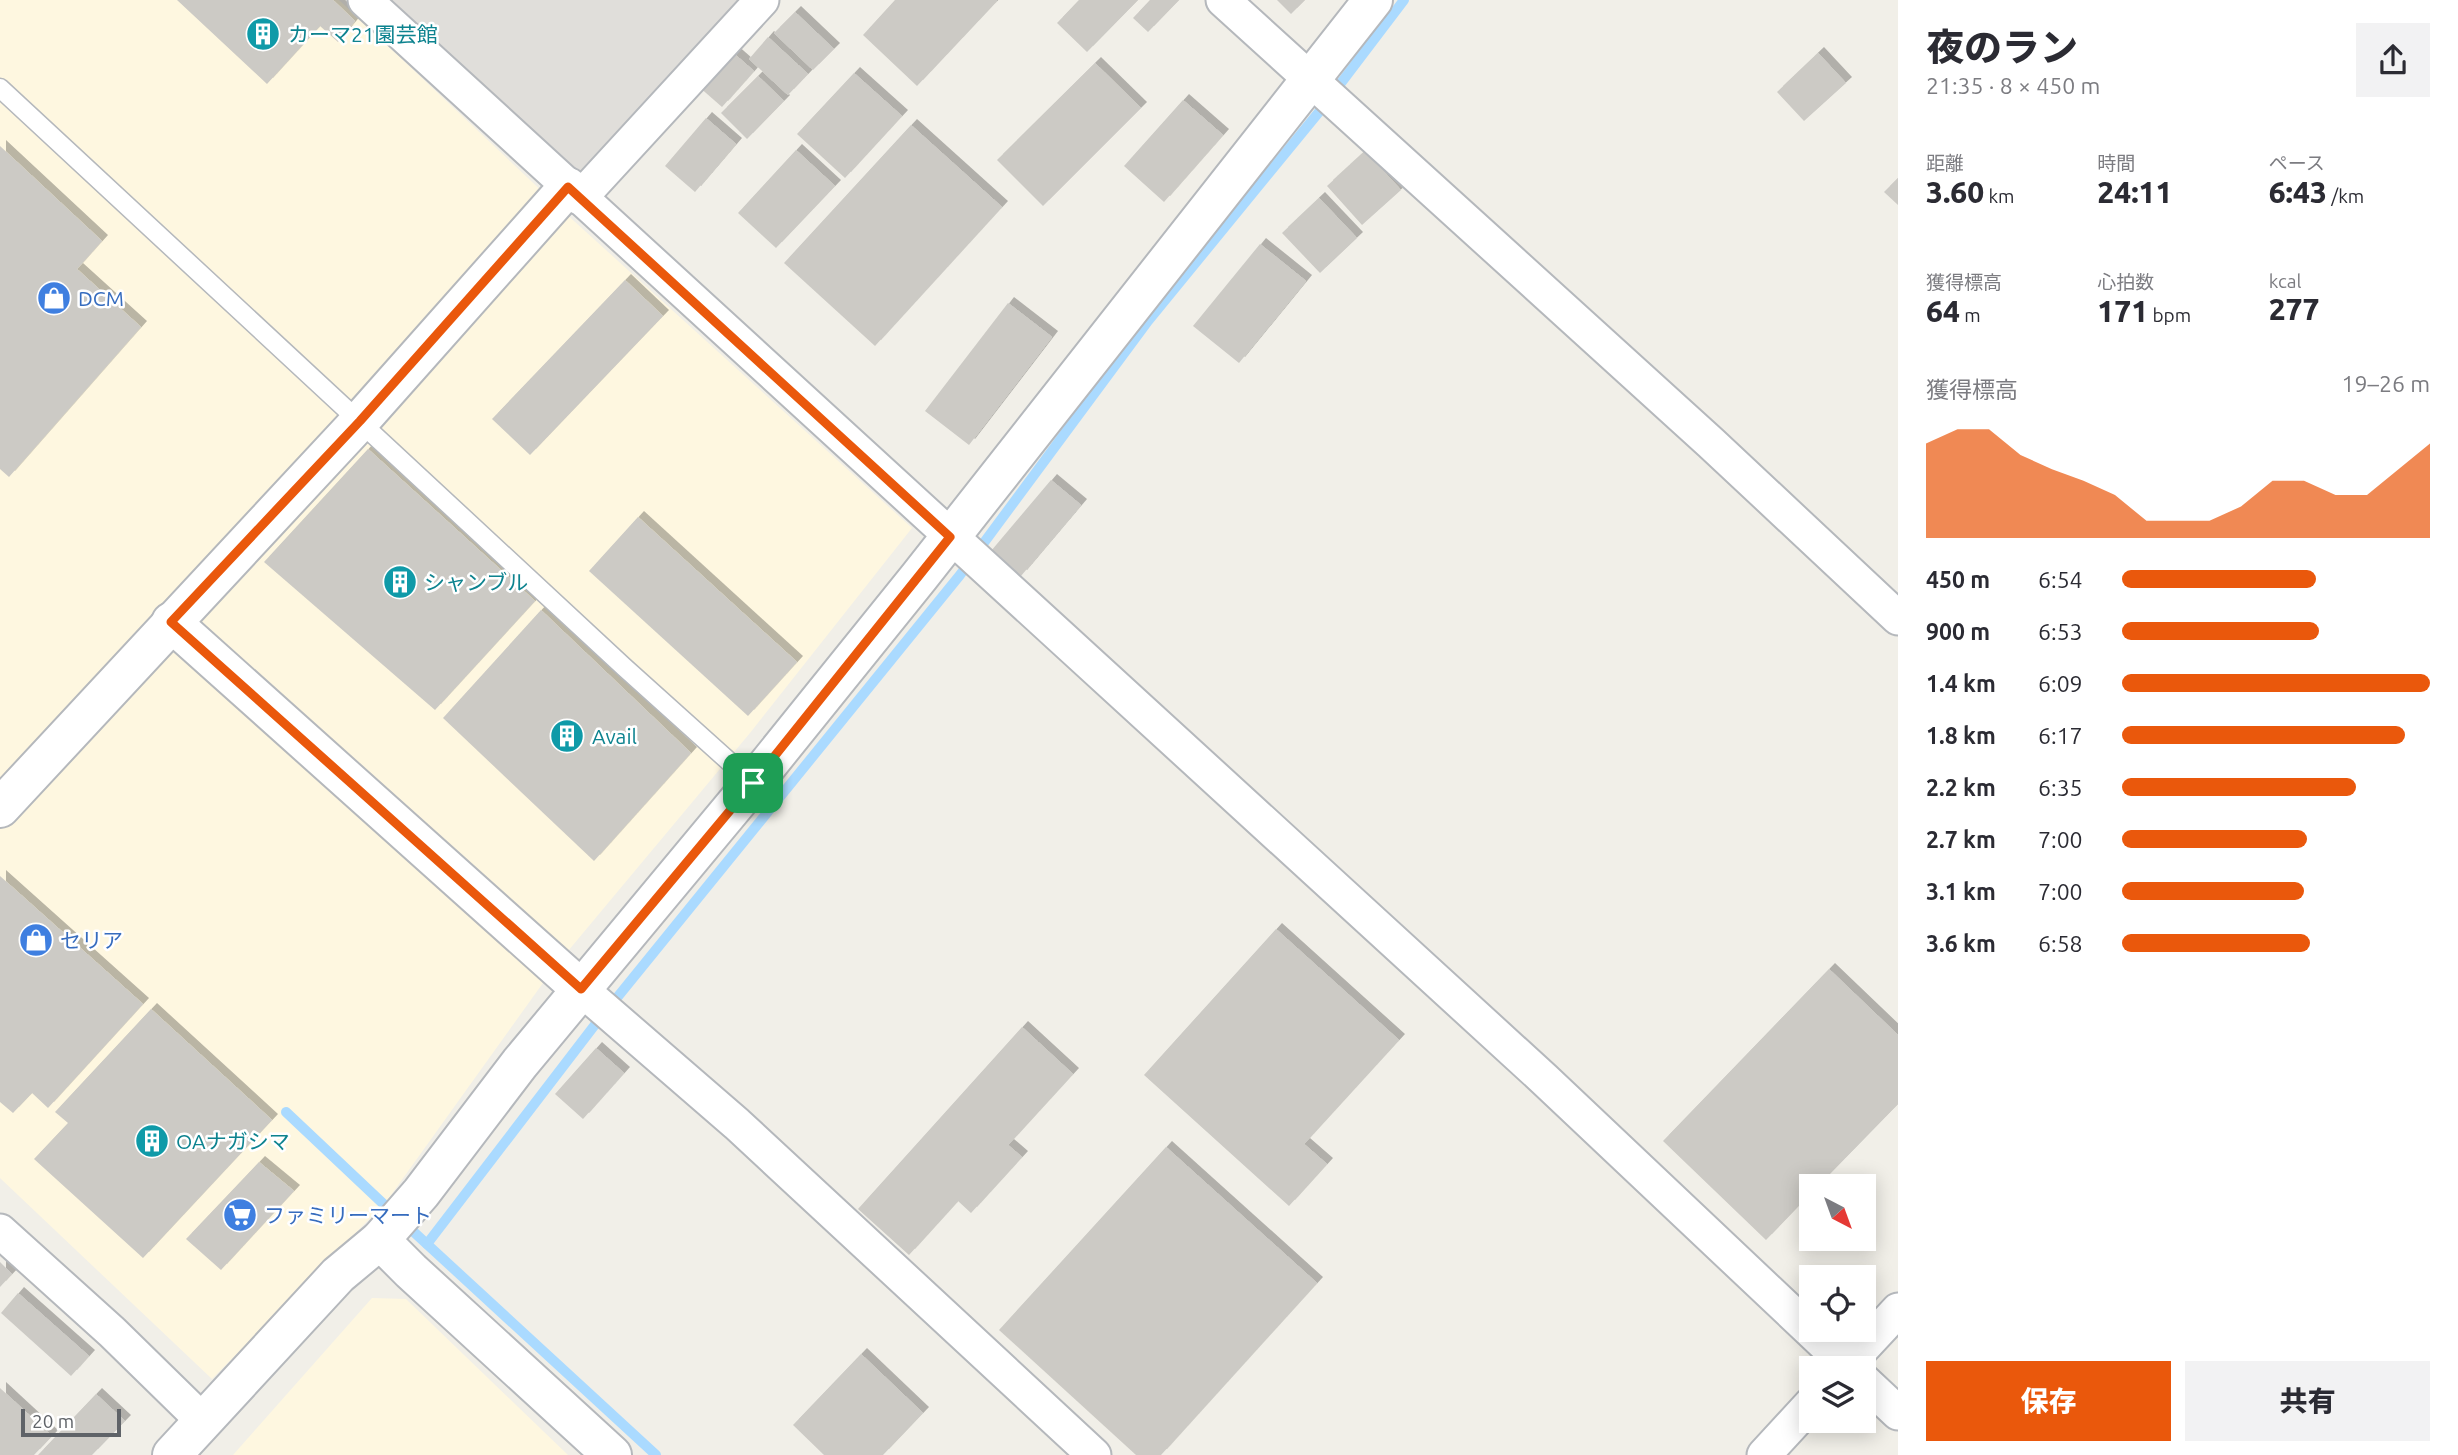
<!DOCTYPE html>
<html lang="ja">
<meta charset="utf-8">
<style>
body{margin:0;font-family:Ubuntu,"Noto Sans JP",sans-serif;background:#f2f2f3;color:#2b2b33;height:100vh;display:flex;flex-direction:column;font-size:26px;white-space:nowrap}
*{box-sizing:border-box;margin:0}
p{font-size:23px;color:#7c7c81}
.icon{flex:none;width:38px;height:38px;fill:none;stroke:currentColor;stroke-width:2;stroke-linecap:round;stroke-linejoin:round}
.map{position:relative;flex:1;overflow:hidden}
.panel{display:flex;flex-direction:column;background:#fff;width:560px}
.panel>*{flex:none}
.needle{width:46px;rotate:139deg}
.buttons{position:absolute;left:1799px;top:1174px;display:grid;gap:14px}
.buttons a{display:grid;place-items:center;width:77px;height:77px;border-radius:0px;background:#fff;box-shadow:0 4px 18px #0003;font-size:35px}
.scale{position:absolute;left:21px;bottom:18px;width:100px;box-sizing:border-box;padding-left:7px;border:4px solid #5f6368;border-top:0;font-size:19px;line-height:24px;white-space:nowrap;color:#5f6368;-webkit-text-stroke:5px #fff;paint-order:stroke}
.pin{position:absolute;display:grid;place-items:center;width:60px;height:60px;color:#fff;margin:-30px;border-radius:14px;box-shadow:0 4px 10px #0006}
.round{display:grid;place-items:center;flex:none;width:74px;height:74px;border-radius:0px;background:#f2f2f3}
.summary{display:flex;align-items:center;justify-content:space-between;height:119px;padding:0 28px}
h1{font-size:38px;font-weight:800;line-height:52px}
.stats{display:grid;grid-template-columns:repeat(3,1fr);gap:10px;height:119px;padding:7px 28px}
.stats div{display:grid;align-content:center}
.stats b{font-size:30px;font-weight:800}
.stats small{font-size:19px;font-weight:400}
.stats p{font-size:19px}
.chart{height:196px;padding:14px 28px}
.chart p{display:flex;justify-content:space-between}
.chart svg{width:100%;height:126px;margin-top:7px;fill:#ea580c;opacity:.7}
.cta{display:flex;gap:14px;margin-top:auto;padding:14px 28px}
.cta a{flex:1;height:80px;border-radius:0px;background:#ea580c;color:#fff;font-size:28px;font-weight:800;line-height:80px;text-align:center}
.cta a+a{background:#f2f2f3;color:#2b2b33}
ul{padding:0 28px;list-style:none;font-size:23px}
li{display:grid;grid-template-columns:112px 84px 1fr;align-items:center;height:52px}
li i{height:18px;border-radius:9px;background:#ea580c}
main{display:flex;flex:1;min-height:0}
.map>svg:first-child{display:block}
.commercial{fill:#fef7e0}
.industrial{fill:#e0deda}
.lines{fill:none;stroke-linecap:round;stroke-linejoin:round}
.stream{stroke:#aadaff;stroke-width:10}
.building{fill:#cccac5;filter:url(#shadow)}
.service-casing{stroke:#b5b8bc;stroke-width:21}
.minor-casing{stroke:#b5b8bc;stroke-width:37}
.tertiary-casing{stroke:#b5b8bc;stroke-width:42}
.service{stroke:#fff;stroke-width:18}
.minor{stroke:#fff;stroke-width:33}
.tertiary{stroke:#fff;stroke-width:38}
.route-casing{stroke:#fff;stroke-width:14}
.route{stroke:#ea580c;stroke-width:9}
.labels{text-anchor:middle;dominant-baseline:central;stroke-width:5;stroke-linejoin:round;paint-order:stroke}
.culture-label{font-size:21px;fill:#0d838f;stroke:#fff;text-anchor:start}
.shop-label{font-size:21px;fill:#366cbe;stroke:#fff;text-anchor:start}
</style>
<main>
<div class="map">
<svg width="1898" height="1455" viewBox="0 0 1898 1455">
<defs>
<filter id="shadow"><feDropShadow dx="6" dy="-6" stdDeviation="0" flood-color="#0004"/></filter>
</defs>
<rect width="100%" height="100%" fill="#f1efe8"/>
<!-- commercial -->
<g class="commercial">
<path d="M0 0H339L563 211 912 528 750 733 553 969 386 1202 212 1379 0 1178Z"/>
<path d="M372 1298 406 1299 568 1455H233Z"/>
</g>
<!-- industrial -->
<path class="industrial" d="M388 0H749L583 180Z"/>
<g class="lines">
<!-- stream -->
<g class="stream">
<path d="M286 1112 393 1213"/>
<path d="M404 1223 656 1455"/>
<path d="M427 1244 594 1026 960 575 1148 321 1319 112 1404 0"/>
</g>
</g>
<!-- building -->
<g class="building">
<path d="M177 0H333L355 21 338 42 320 26 267 84Z"/>
<path d="M895 0H996L997 1 917 86 863 35Z"/>
<path d="M1079 0H1138L1087 52 1057 23Z"/>
<path d="M1150 0H1179L1148 32 1133 18Z"/>
<path d="M1277 0H1305L1291 14Z"/>
<path d="M795 12 834 49 813 70 774 33Z"/>
<path d="M768 37 808 74 788 95 749 59Z"/>
<path d="M730 50 754 71 722 107 698 86Z"/>
<path d="M1818 53 1846 83 1804 121 1777 92Z"/>
<path d="M1095 63 1141 108 1043 206 997 160Z"/>
<path d="M854 73 902 116 845 178 797 134Z"/>
<path d="M758 76 784 101 747 139 721 113Z"/>
<path d="M1183 100 1223 135 1164 202 1124 166Z"/>
<path d="M706 118 736 144 695 192 665 166Z"/>
<path d="M911 125 1002 207 875 346 784 263Z"/>
<path d="M0 146 102 241 77 269 141 327 9 477 0 469Z"/>
<path d="M796 150 835 186 776 248 738 213Z"/>
<path d="M1365 151 1401 190 1362 225 1327 186Z"/>
<path d="M1898 178V205L1884 192Z"/>
<path d="M1319 198 1357 238 1320 273 1282 233Z"/>
<path d="M1260 244 1306 281 1239 363 1193 326Z"/>
<path d="M625 280 663 316 530 455 492 419Z"/>
<path d="M1008 303 1052 337 969 445 925 411Z"/>
<path d="M368 449 535 601 435 710 264 562Z"/>
<path d="M1051 480 1081 505 1021 576 991 551Z"/>
<path d="M638 517 797 662 748 716 589 571Z"/>
<path d="M541 610 691 753 594 861 443 718Z"/>
<path d="M0 876 143 1004 48 1108 32 1093 13 1113 0 1102Z"/>
<path d="M1276 929 1399 1040 1304 1144 1327 1164 1289 1206 1144 1075Z"/>
<path d="M1829 969 1898 1035V1104L1818 1186H1811V1193L1766 1240 1663 1141Z"/>
<path d="M151 1009 272 1120 143 1258 34 1159 68 1123 55 1112Z"/>
<path d="M1022 1027 1073 1074 1008 1145 1022 1157 971 1213 958 1201 909 1255 858 1209Z"/>
<path d="M596 1048 624 1073 583 1119 555 1094Z"/>
<path d="M1166 1147 1317 1283 1161 1455H1136L999 1330Z"/>
<path d="M259 1162 294 1191 221 1270 186 1239Z"/>
<path d="M0 1262 12 1274 0 1287Z"/>
<path d="M18 1293 89 1356 71 1376 1 1313Z"/>
<path d="M861 1354 923 1413 883 1455H824L793 1425Z"/>
<path d="M0 1388 52 1436 34 1455H0Z"/>
<path d="M96 1394 125 1421 92 1455H38Z"/>
</g>
<g class="lines">
<!-- service casing -->
<g class="service-casing">
<path id="service" d="M0 88 624 667 753 783"/>
</g>
<!-- minor casing -->
<g class="minor-casing">
<g id="minor">
<path d="M365 0 1544 1079 1850 1368"/>
<path d="M1223 0 1711 443 1898 618"/>
<path d="M580 198 762 0"/>
<path d="M581 989 737 1124 1094 1455"/>
<path d="M0 1231 112 1332 203 1421"/>
<path d="M1844 1368 1898 1310"/>
<path d="M1864 1381 1898 1413"/>
<path d="M1764 1455 1811 1404"/>
</g>
</g>
<!-- tertiary casing -->
<g class="tertiary-casing">
<g id="tertiary">
<path d="M171 622 581 989"/>
<path d="M0 808 360 421 568 187"/>
<path d="M380 1240 411 1271 612 1455"/>
<path d="M172 1455 338 1275 380 1240 421 1193 520 1063 753 783 919 577 1373 0"/>
</g>
</g>
<!-- service -->
<use href="#service" class="service"/>
<!-- minor -->
<use href="#minor" class="minor"/>
<!-- tertiary -->
<use href="#tertiary" class="tertiary"/>
</g>
<g class="lines">
<!-- route casing -->
<g class="route-casing">
<path id="route" d="M568 187 950 537 753 783 581 989 171 622 360 421Z"/>
</g>
<!-- route -->
<use href="#route" class="route"/>
</g>
<!-- icons -->
<defs>
<g id="building-disc" transform="scale(1.75)"><circle r="9.5" fill="#0f9aa8" stroke="#fff"/><path d="M-4-6H4V6H1V3H-1V6H-4ZM-2.5-4.3h1.7v1.8h-1.7ZM.8-4.3h1.7v1.8H.8ZM-2.5-1h1.7V.8h-1.7ZM.8-1h1.7V.8H.8Z" fill="#fff"/></g>
<g id="shop-disc" transform="scale(1.75)"><circle r="9.5" fill="#3f7fe0" stroke="#fff"/><path d="M-5-2.5h2.3a2.7 3.5 0 0 1 5.4 0H5L5.5 6h-11ZM-1.5-2.5h3a1.5 2.3 0 0 0-3 0Z" fill="#fff"/></g>
<g id="supermarket-disc" transform="scale(1.75)"><circle r="9.5" fill="#3f7fe0" stroke="#fff"/><path d="M-6-5.5h2.5l.6 2H6L4.5 2H-2.5L-4.4-4H-6ZM-1.5 3.2a1.3 1.3 0 1 0 .1 0ZM3 3.2a1.3 1.3 0 1 0 .1 0Z" fill="#fff"/></g>
</defs>
<g fill-rule="evenodd">
<use href="#building-disc" x="263" y="34"/>
<use href="#shop-disc" x="54" y="298"/>
<use href="#building-disc" x="400" y="582"/>
<use href="#building-disc" x="567" y="736"/>
<use href="#shop-disc" x="36" y="940"/>
<use href="#building-disc" x="152" y="1141"/>
<use href="#supermarket-disc" x="240" y="1215"/>
</g>
<g class="labels">
<!-- culture labels -->
<g class="culture-label">
<text x="288" y="34">カーマ21園芸館</text>
<text x="424" y="582">シャンブル</text>
<text x="592" y="736">Avail</text>
<text x="176" y="1141">OAナガシマ</text>
</g>
<!-- shop labels -->
<g class="shop-label">
<text x="78" y="298">DCM</text>
<text x="60" y="940">セリア</text>
<text x="264" y="1215">ファミリーマート</text>
</g>
</g>
</svg>
<div class="buttons">
<a><svg class="needle" viewBox="-14 -14 28 28"><path d="M0-13l5 13h-10z" fill="#e53935"/><path d="M0 13l5-13h-10z" fill="#7c7c81"/></svg></a>
<a><svg class="icon" aria-label="locate" viewBox="0 0 24 24"><circle cx="12" cy="12" r="6"/><path d="M12 2v4M12 18v4M2 12h4M18 12h4"/></svg></a>
<a><svg class="icon" aria-label="layers" viewBox="0 0 24 24"><path d="M12 4l9 5-9 5-9-5zM3 14l9 5 9-5"/></svg></a>
</div>
<div class="scale">20 m</div>
<div class="pin" style="left:753px;top:783px;background:#1e9e55"><svg class="icon" aria-label="arrive" viewBox="0 0 24 24"><path d="M6 21V4h12l-3 4 3 4H6"/></svg></div>
</div>
<section class="panel">
<div class="summary"><div><h1>夜のラン</h1><p>21:35 · 8 × 450 m</p></div><a class="round"><svg class="icon" aria-label="share" viewBox="0 0 24 24"><path d="M12 15V3M7 8l5-5 5 5M5 13v7h14v-7"/></svg></a></div>
<div class="stats">
<div><p>距離</p><b>3.60<small> km</small></b></div>
<div><p>時間</p><b>24:11</b></div>
<div><p>ペース</p><b>6:43<small> /km</small></b></div>
</div>
<div class="stats">
<div><p>獲得標高</p><b>64<small> m</small></b></div>
<div><p>心拍数</p><b>171<small> bpm</small></b></div>
<div><p>kcal</p><b>277</b></div>
</div>
<div class="chart"><p><span>獲得標高</span>19–26 m</p>
<svg viewBox="0 0 160 44" preserveAspectRatio="none"><path d="M0 44V11L10 6L20 6L30 15L40 20L50 24L60 29L70 38L80 38L90 38L100 33L110 24L120 24L130 29L140 29L150 20L160 11V44z"/></svg>
</div>
<ul>
<li><b>450 m</b>6:54<i style="width:63%"></i></li>
<li><b>900 m</b>6:53<i style="width:64%"></i></li>
<li><b>1.4 km</b>6:09<i style="width:100%"></i></li>
<li><b>1.8 km</b>6:17<i style="width:92%"></i></li>
<li><b>2.2 km</b>6:35<i style="width:76%"></i></li>
<li><b>2.7 km</b>7:00<i style="width:60%"></i></li>
<li><b>3.1 km</b>7:00<i style="width:59%"></i></li>
<li><b>3.6 km</b>6:58<i style="width:61%"></i></li>
</ul>
<div class="cta"><a>保存</a><a>共有</a></div>
</section>
</main>
